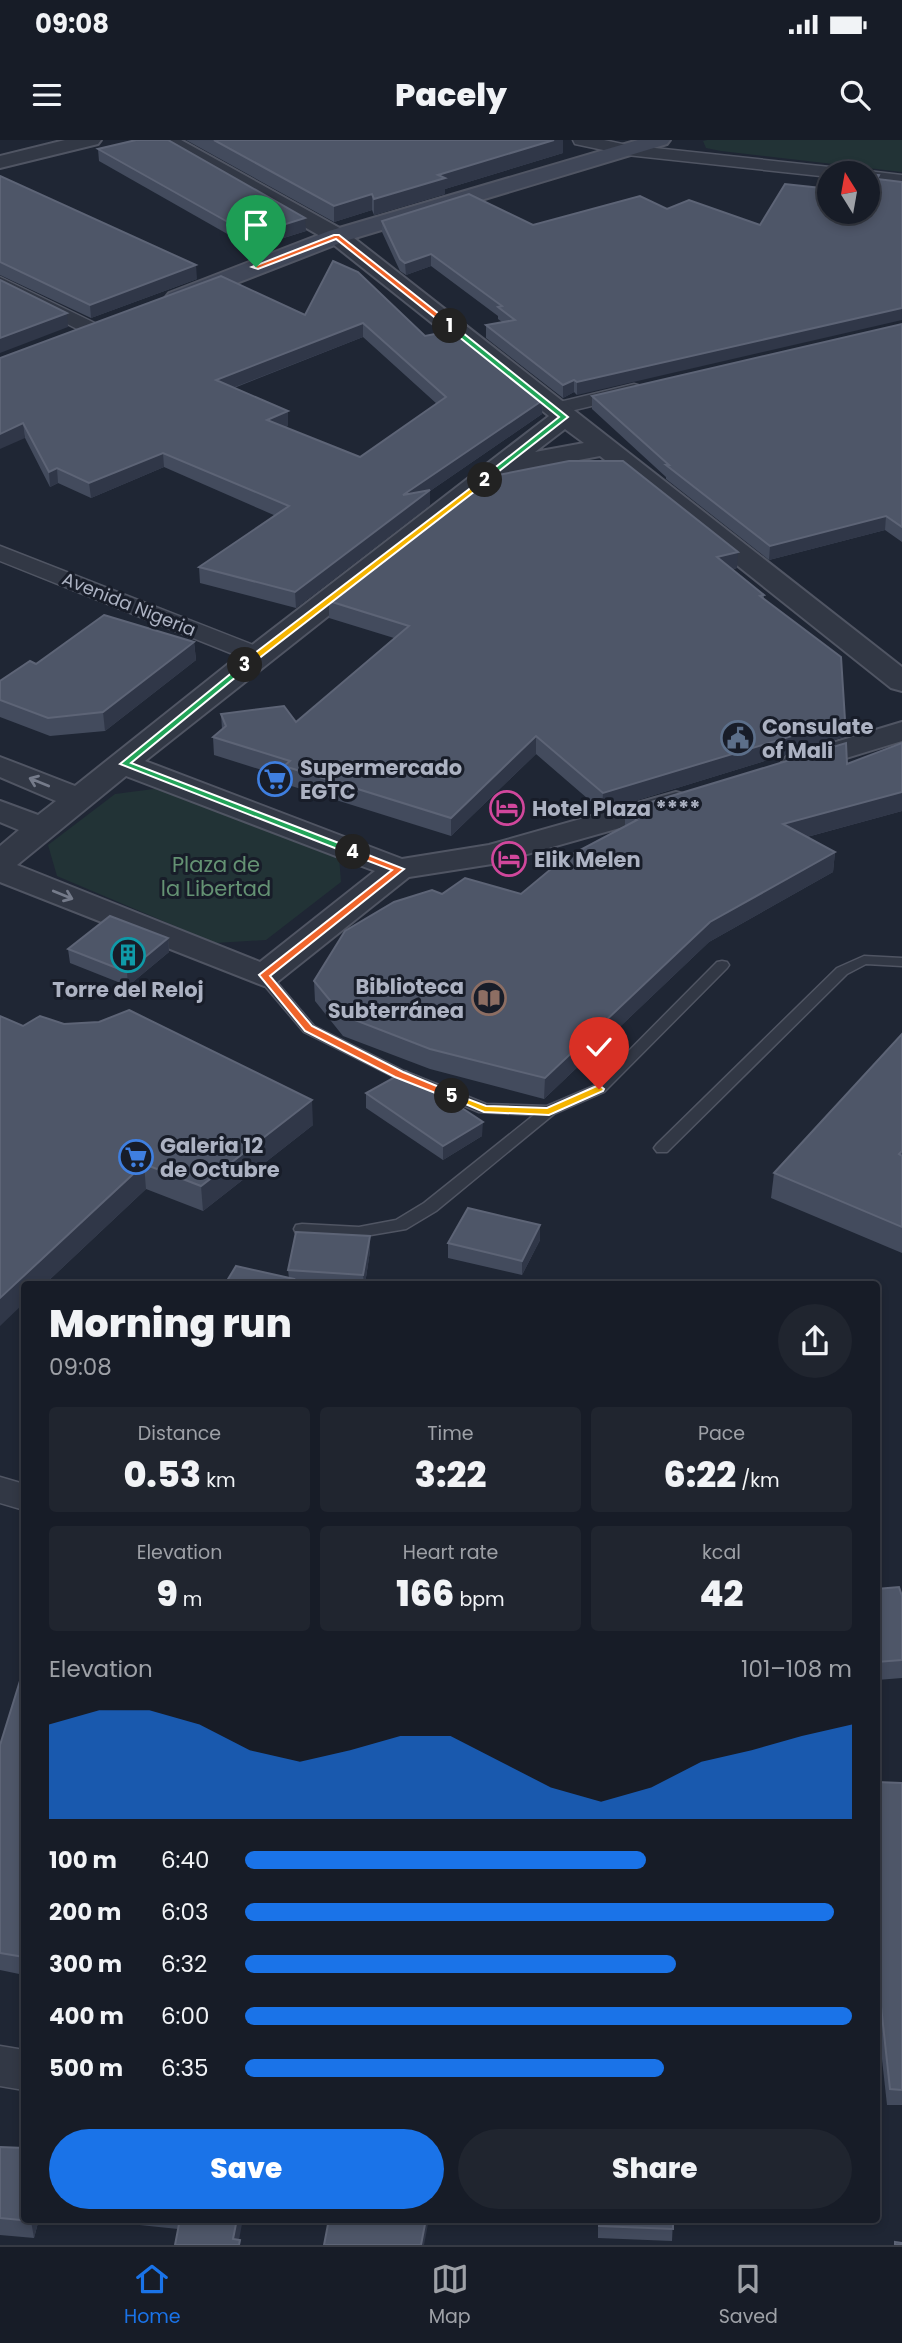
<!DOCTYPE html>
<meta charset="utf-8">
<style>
body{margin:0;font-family:Poppins,sans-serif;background:#20252f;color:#f1f3f6;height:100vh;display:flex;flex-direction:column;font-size:26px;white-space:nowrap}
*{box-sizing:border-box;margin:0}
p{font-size:23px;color:#9ea1a7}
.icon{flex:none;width:38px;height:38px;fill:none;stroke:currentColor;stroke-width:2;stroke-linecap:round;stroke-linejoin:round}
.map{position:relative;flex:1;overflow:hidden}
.drawer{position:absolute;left:21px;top:1141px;width:859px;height:942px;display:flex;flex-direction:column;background:#171c27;border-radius:7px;box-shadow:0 4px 10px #0003,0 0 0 2px #363a44}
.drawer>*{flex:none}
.needle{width:46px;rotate:349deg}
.controls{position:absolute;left:817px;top:21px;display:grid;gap:14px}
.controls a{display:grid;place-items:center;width:63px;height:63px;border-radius:50%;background:#171c27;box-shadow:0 4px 10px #0003,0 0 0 2px #363a44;font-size:35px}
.pin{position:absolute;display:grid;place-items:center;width:60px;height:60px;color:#fff;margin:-72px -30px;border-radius:50% 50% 50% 0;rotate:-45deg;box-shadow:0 0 7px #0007}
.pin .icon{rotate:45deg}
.km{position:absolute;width:35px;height:35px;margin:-18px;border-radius:50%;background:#222;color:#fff;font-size:19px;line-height:35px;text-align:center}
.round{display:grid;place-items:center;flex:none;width:74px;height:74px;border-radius:37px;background:#20252f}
.headline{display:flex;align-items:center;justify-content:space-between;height:119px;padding:0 28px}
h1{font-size:38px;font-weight:800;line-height:52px}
.figures{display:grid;grid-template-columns:repeat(3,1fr);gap:10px;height:119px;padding:7px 28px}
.figures div{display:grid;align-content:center;border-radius:7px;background:#20252f;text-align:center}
.figures b{font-size:35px;font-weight:800}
.figures small{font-size:19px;font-weight:400}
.figures p{font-size:19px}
.chart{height:196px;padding:14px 28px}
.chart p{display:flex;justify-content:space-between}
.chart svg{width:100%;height:126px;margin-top:7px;fill:#1a73e8;opacity:.7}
.cta{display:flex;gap:14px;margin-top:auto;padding:14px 28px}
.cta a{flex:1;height:80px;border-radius:42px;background:#1a73e8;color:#fff;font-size:28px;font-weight:800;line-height:80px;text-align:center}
.cta a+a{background:#20252f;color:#f1f3f6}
ul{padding:0 28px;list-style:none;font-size:23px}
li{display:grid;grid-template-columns:112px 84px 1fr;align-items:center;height:52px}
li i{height:18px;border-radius:9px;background:#1a73e8}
.status{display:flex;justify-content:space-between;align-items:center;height:49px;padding:0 35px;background:#171c27;direction:ltr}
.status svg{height:19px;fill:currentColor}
header{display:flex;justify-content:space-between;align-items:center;height:91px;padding:0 28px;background:#171c27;font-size:32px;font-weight:800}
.dock{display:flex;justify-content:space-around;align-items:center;height:98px;border-top:2px solid #363a44;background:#171c27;font-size:19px;color:#9ea1a7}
.dock a{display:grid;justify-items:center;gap:4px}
.dock .on{color:#1a73e8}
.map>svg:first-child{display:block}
.green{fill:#223336}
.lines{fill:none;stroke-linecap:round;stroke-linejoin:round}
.service-casing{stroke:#505563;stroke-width:3}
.minor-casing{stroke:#505563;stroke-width:3}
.tertiary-casing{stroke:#505563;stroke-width:4}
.secondary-casing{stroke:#505563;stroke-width:4}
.service{fill:#323845;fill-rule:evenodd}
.minor{fill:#323845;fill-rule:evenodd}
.tertiary{fill:#323845;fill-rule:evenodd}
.secondary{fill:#404758;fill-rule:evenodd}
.wall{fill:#434b5d;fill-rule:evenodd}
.shaded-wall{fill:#303748}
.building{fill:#4e5668;stroke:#5d6476;stroke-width:2;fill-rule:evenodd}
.oneway{stroke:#757b8a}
.split-1{fill:#f0652b;stroke:#fff;stroke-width:2}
.split-2{fill:#22a559;stroke:#fff;stroke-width:2}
.split-3{fill:#f5b400;stroke:#fff;stroke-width:2}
.split-4{fill:#22a559;stroke:#fff;stroke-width:2}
.split-5{fill:#f0652b;stroke:#fff;stroke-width:2}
.split-6{fill:#f5b400;stroke:#fff;stroke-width:2}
.labels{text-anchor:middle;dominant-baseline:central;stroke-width:6;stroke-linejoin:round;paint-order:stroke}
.far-street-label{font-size:18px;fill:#acb2c2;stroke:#181d29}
.poi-label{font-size:21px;font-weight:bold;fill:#acb2c2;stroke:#181d29;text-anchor:start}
.park-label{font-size:21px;fill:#649273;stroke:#181d29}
</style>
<div class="status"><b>09:08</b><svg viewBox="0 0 49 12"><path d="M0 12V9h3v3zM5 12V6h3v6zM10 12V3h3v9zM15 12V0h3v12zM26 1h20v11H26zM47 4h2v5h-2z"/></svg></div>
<header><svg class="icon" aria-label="menu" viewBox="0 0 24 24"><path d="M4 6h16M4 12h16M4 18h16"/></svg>Pacely<svg class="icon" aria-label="search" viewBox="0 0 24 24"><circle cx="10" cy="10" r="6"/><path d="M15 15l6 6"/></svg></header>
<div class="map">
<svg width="902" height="2105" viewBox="0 0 902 2105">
<rect width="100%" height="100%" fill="#1f2634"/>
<!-- green -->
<g class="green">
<path d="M707 0H902V32L721 11 706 8 703 1Z"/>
<path d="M161 648 339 716 341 742 266 800 215 803 57 736 48 705 115 654Z"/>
</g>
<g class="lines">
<!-- service casing -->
<g class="service-casing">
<g id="service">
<path d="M864 816 902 818V826L866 824 847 834 667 1012H657L654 1008 657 1004 837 828Z"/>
<path d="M722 821 727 822 729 825 727 828 604 952 554 974 436 1071 406 1089 359 1097 296 1093 294 1089 296 1085 302 1084 359 1087 396 1080 424 1063 534 975 479 972 394 937 304 892 259 839 257 836 259 833H269L314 886 404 931 486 964 547 966 594 946 717 822Z"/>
</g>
</g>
<!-- minor casing -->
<g class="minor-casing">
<g id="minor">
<path d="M573 0H604L627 5 839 28 848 33H830V37L627 15 575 4Z"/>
<path d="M868 31 902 35V45L868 41V33H861Z"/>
<path d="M0 137 101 186 104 190 101 194H87L0 150Z"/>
<path d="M634 244 641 246 644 250 641 254 554 275 547 273 544 269 547 265Z"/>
<path d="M0 406 266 510 269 515 266 520 257 522 248 520 0 421Z"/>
<path d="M0 1337 24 1344V1370L0 1363Z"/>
<path d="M0 1906 24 1910V1950L0 1946Z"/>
</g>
</g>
<!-- tertiary casing -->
<g class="tertiary-casing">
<g id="tertiary">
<path d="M65 0H101L98 4 0 28V16Z"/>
<path d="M156 0H181L345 91 902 527V551L891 548 600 316 509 333 145 621 402 719 489 705 676 652 687 655 692 662 687 669 492 724 409 737 276 843 264 846 0 742V706L19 690 0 682V661L38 675 56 661 0 637V617L75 646 247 509 549 276 329 101 159 4ZM565 289 584 303 535 312ZM126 636 375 731 260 822 17 725Z"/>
<path d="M902 582V601L797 633 786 631 781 624 786 617Z"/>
</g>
</g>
<!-- secondary casing -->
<g class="secondary-casing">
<path id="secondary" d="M638 0H670L667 4 345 101 185 163H169L165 158 169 153 329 91Z"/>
</g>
<!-- service -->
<use href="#service" class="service"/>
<!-- minor -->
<use href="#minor" class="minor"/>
<!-- tertiary -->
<use href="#tertiary" class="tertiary"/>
<!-- secondary -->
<use href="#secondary" class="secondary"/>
</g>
<!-- wall -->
<g class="wall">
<path d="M186 0H563V13L445 49V54L374 75 372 70 334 82Z"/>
<path d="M98 9 306 91 252 108 99 21Z"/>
<path d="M0 36 197 139 91 178 0 135Z"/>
<path d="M830 49 577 255 574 252 563 258 486 198V185L502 182 498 179V176L431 126 406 135 400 131 382 92V81L533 85 667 69 760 85Z"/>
<path d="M333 121 425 196 543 260 542 274 430 351V365L296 468 200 443 199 427 276 376 164 327 91 358 58 343 50 347 25 298 0 218 305 175ZM363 197 437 264 360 317 285 287 288 286 234 248Z"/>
<path d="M902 184V402L885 390 769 420 666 339V337L592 269V256Z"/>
<path d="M737 428 732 430 764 455V459L845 580 843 597 602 671 536 614 451 696 285 644 284 637 214 615 213 597 222 589 221 574 296 582 394 498 329 478V461Z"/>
<path d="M194 502 196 520 105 591 50 596 0 577V541L36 524Z"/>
<path d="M902 603V671L807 697 835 712 833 732 709 802 544 959 430 929 343 896 315 861 314 841 442 754H521L625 687V670L847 624Z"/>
<path d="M168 798 169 812 128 846 70 823 68 809Z"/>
<path d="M23 886 313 985 203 1071 146 1049 45 1144H24Z"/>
<path d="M902 894V1113L771 1058 774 1033Z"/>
<path d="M366 953 482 996 443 1020 366 968Z"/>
<path d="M540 1100 522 1135 448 1118V1103Z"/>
<path d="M370 1111 365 1144H225L289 1138 288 1130Z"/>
<path d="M877 1449 902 1456V1538L877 1540Z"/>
<path d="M24 1528V1835L0 1830V1605Z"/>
<path d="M877 1642 902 1643V1965H887L877 1873Z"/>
<path d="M0 2007 24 2079H39L34 2098 0 2095Z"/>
<path d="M129 2079H243L178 2089 130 2084Z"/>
<path d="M598 2079H673L672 2101 598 2098Z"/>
</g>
<!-- shaded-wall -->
<g class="shaded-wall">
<path d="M554 0H563V13L445 49V54L374 75V59L438 35Z"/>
<path d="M372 54V70L334 82V66Z"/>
<path d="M305 78 306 91 252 108 251 95Z"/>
<path d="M431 114V126L406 135 405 123Z"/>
<path d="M196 125 197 139 91 178 90 165Z"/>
<path d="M902 168V180L577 255V242Z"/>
<path d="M67 173 68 187 0 213V198Z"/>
<path d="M363 183V197L217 254 216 240Z"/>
<path d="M574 240V252L563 258V245Z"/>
<path d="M543 260 542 274 430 351V365L296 468 295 452 403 355Z"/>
<path d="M288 271V286L268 294 267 280Z"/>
<path d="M23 283 25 298 0 309V294Z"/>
<path d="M163 313 164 327 91 358 89 343Z"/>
<path d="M57 328 58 343 50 347 49 332Z"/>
<path d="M886 376 885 390 769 420 770 406Z"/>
<path d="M738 412 737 428 716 434 717 417Z"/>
<path d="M194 502 196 520 105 591 103 572Z"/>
<path d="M845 580 843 597 602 671 603 653Z"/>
<path d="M536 596V614L451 696V678Z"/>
<path d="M902 652V671L781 704 783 684Z"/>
<path d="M835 712 833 732 709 802 544 959 545 938 710 782Z"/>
<path d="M168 798 169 812 128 846 127 832Z"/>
<path d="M312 960 313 985 203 1071 201 1046Z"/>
<path d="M483 982 482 996 443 1020V1006Z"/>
<path d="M144 1024 146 1049 45 1144H24V1163L0 1186V1158Z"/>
<path d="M540 1085V1100L522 1135V1121Z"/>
<path d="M370 1096V1111L365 1144H364L363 1135Z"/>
<path d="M31 2079H39L34 2098 31 2081Z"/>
<path d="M237 2079H243L238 2105 233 2099Z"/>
<path d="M426 2079H429L424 2105H421Z"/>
</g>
<!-- building -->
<g class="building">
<path d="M136 0H168L305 78 251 95 98 9Z"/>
<path d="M214 0H554L438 35 445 38 374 59 372 54 334 66Z"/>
<path d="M839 31 863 33H838Z"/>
<path d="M868 34 879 35 877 39 902 42V168L577 242 574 240 563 245 486 185 515 180 498 167 502 166 431 114 405 123 400 119 382 81 469 54 533 85 640 56 667 69 689 60 760 85 785 44 830 49V72H868Z"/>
<path d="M0 36 196 125 90 165 0 122Z"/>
<path d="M333 121 358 132 425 196 455 190 543 260 403 355 430 350 295 452 199 427 289 366 163 313 89 343 57 328 49 332 23 283 0 294V218L221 136 305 175ZM363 183 446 257 360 317 267 280 288 271 216 240Z"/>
<path d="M0 140 67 173 0 198Z"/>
<path d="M902 184V387L886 376 770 406 666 325H669L592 256Z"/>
<path d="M569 321H623L738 412 717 417 764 455 760 456 841 517 845 580 603 653 536 596 451 678 284 626 290 621 213 597 226 586 221 574 284 566 296 582 409 486 329 461 488 337Z"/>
<path d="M104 475 194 502 103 572 48 578 0 560V541L30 521 36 524Z"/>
<path d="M846 603 847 624 902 603V652L783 684 835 712 710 782 545 938 430 909 342 875 314 841 345 791 394 762 432 750 442 754 465 738 521 754 563 719 637 680 625 670Z"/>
<path d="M110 776 168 798 127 832 68 809Z"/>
<path d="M129 870 312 960 201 1046 144 1024 0 1158V876L23 886 40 876 64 884 99 882Z"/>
<path d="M902 894V1011L899 1014 902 1016V1087L774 1033Z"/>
<path d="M406 931 483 982 443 1006 366 953Z"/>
<path d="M468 1068 540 1085 522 1121 448 1103Z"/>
<path d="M296 1092 370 1096 363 1135 288 1130Z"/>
<path d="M236 1126 294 1139 291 1144H225Z"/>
<path d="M899 1447 902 1456V1520L877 1522V1449Z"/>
<path d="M24 1528V1817L0 1813V1605Z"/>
<path d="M877 1642 902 1643V1950L890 1949 877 1829Z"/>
<path d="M0 2007 24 2008V2079H31V2081L0 2078Z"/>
<path d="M180 2079H237L233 2099 240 2100 239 2105H175Z"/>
<path d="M329 2079H426L421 2105H324Z"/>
<path d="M599 2079H673V2089L599 2086Z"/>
<path d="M895 2102 902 2103V2105H895Z"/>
</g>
<!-- one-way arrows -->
<defs><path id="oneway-shaft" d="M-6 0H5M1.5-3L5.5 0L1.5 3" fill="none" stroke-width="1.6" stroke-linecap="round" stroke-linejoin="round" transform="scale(1.75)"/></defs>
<g class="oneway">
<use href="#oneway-shaft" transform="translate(39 642) rotate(-158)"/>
<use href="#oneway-shaft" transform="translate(63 755) rotate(22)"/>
</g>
<!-- split-1 -->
<path class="split-1" d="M334 95H339L453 185V188H448L336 99 258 129 252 127Z"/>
<!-- split-2 -->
<path class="split-2" d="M448 185H453L568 277 485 342 482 338 559 277 448 188Z"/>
<!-- split-3 -->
<path class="split-3" d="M485 337 488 341 248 527H242V523Z"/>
<!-- split-4 -->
<path class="split-4" d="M245 522 249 525 248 527 131 623 357 710V714H350L120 624Z"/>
<!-- split-5 -->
<path class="split-5" d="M353 709 404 729 270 836 312 886 403 932 456 954V958H448L395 937 305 891 259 835 392 730 350 714 348 712Z"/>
<!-- split-6 -->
<path class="split-6" d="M599 945 604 949 603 951 549 975 484 972 447 956 452 953 486 966 547 968Z"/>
<!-- icons -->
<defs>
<g id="civic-ring" transform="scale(1.75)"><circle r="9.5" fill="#181d29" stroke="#5c6f8a" stroke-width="1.5"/><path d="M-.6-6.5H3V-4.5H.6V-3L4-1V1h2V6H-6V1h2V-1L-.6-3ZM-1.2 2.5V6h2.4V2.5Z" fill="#5c6f8a"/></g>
<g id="supermarket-ring" transform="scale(1.75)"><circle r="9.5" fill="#181d29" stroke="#3f7fe0" stroke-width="1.5"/><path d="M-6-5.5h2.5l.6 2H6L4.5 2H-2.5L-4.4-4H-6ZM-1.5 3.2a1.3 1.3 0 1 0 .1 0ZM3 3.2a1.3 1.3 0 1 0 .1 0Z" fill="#3f7fe0"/></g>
<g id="hotel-ring" transform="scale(1.75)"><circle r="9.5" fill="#181d29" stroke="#d1479c" stroke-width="1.5"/><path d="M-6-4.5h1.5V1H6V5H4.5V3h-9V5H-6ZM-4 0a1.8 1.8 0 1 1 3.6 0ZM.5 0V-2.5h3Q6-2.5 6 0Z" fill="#d1479c"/></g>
<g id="building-ring" transform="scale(1.75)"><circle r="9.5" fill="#181d29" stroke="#0f9aa8" stroke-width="1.5"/><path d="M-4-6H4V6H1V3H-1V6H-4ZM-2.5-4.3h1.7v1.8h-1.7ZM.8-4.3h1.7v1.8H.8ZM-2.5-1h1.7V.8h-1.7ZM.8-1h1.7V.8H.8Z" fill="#0f9aa8"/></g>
<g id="library-ring" transform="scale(1.75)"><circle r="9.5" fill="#181d29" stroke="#8d6e63" stroke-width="1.5"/><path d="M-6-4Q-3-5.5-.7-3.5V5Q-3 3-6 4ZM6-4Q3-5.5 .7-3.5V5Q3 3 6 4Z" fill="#8d6e63"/></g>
</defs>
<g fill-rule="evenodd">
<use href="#civic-ring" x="738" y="598"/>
<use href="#supermarket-ring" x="275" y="639"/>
<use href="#hotel-ring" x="507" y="668"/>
<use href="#hotel-ring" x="509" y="719"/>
<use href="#building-ring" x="128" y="815"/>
<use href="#library-ring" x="489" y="858"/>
<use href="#supermarket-ring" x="136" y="1017"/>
</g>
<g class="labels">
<!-- far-street labels -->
<g class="far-street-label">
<text transform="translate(129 464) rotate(22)">Avenida Nigeria</text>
</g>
<!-- poi labels -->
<g class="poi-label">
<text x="762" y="586">Consulate<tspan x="762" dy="24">of Mali</tspan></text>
<text x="300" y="627">Supermercado<tspan x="300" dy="24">EGTC</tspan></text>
<text x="532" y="668">Hotel Plaza ****</text>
<text x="534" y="719">Elik Melen</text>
<text x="464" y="846" text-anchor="end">Biblioteca<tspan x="464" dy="24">Subterránea</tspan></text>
<text x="128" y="849" text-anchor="middle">Torre del Reloj</text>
<text x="160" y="1005">Galeria 12<tspan x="160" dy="24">de Octubre</tspan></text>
</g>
<!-- park labels -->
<g class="park-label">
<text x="216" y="724">Plaza de<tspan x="216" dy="24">la Libertad</tspan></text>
</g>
</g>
</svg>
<div class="controls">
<a><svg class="needle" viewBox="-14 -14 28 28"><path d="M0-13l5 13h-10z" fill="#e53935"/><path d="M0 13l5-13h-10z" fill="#9ea1a7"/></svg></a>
</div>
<div class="pin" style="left:256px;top:127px;background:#1e9e55"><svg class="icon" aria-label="arrive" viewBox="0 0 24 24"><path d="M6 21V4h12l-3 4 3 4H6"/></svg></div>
<div class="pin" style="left:599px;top:949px;background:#d93025"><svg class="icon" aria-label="check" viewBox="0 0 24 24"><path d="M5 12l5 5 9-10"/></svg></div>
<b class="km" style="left:450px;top:186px">1</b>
<b class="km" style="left:485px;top:340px">2</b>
<b class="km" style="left:245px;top:525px">3</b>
<b class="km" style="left:353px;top:712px">4</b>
<b class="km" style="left:452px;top:956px">5</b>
<section class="drawer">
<div class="headline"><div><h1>Morning run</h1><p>09:08</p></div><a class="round"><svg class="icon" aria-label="share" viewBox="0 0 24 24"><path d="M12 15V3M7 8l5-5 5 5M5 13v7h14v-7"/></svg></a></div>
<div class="figures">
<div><p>Distance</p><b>0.53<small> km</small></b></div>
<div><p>Time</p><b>3:22</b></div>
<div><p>Pace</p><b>6:22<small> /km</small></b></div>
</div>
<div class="figures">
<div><p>Elevation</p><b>9<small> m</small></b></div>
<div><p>Heart rate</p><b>166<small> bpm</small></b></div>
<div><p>kcal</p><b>42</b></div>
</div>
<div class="chart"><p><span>Elevation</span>101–108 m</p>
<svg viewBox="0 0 160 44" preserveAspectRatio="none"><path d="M0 44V11L10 6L20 6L30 11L40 20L50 24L60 20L70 15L80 15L90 24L100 33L110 38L120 33L130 24L140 20L150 15L160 11V44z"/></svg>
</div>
<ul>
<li><b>100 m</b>6:40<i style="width:66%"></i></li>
<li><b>200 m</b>6:03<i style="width:97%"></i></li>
<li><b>300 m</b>6:32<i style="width:71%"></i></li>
<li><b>400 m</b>6:00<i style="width:100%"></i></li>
<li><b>500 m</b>6:35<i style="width:69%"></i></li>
</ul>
<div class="cta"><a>Save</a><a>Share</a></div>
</section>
</div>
<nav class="dock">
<a class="on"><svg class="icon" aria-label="home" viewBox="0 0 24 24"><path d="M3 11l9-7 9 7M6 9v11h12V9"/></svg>Home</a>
<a><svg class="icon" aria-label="map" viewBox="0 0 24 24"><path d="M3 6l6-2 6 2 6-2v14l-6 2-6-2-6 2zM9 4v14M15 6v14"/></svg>Map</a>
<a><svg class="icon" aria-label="saved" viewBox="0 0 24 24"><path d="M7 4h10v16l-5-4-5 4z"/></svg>Saved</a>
</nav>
